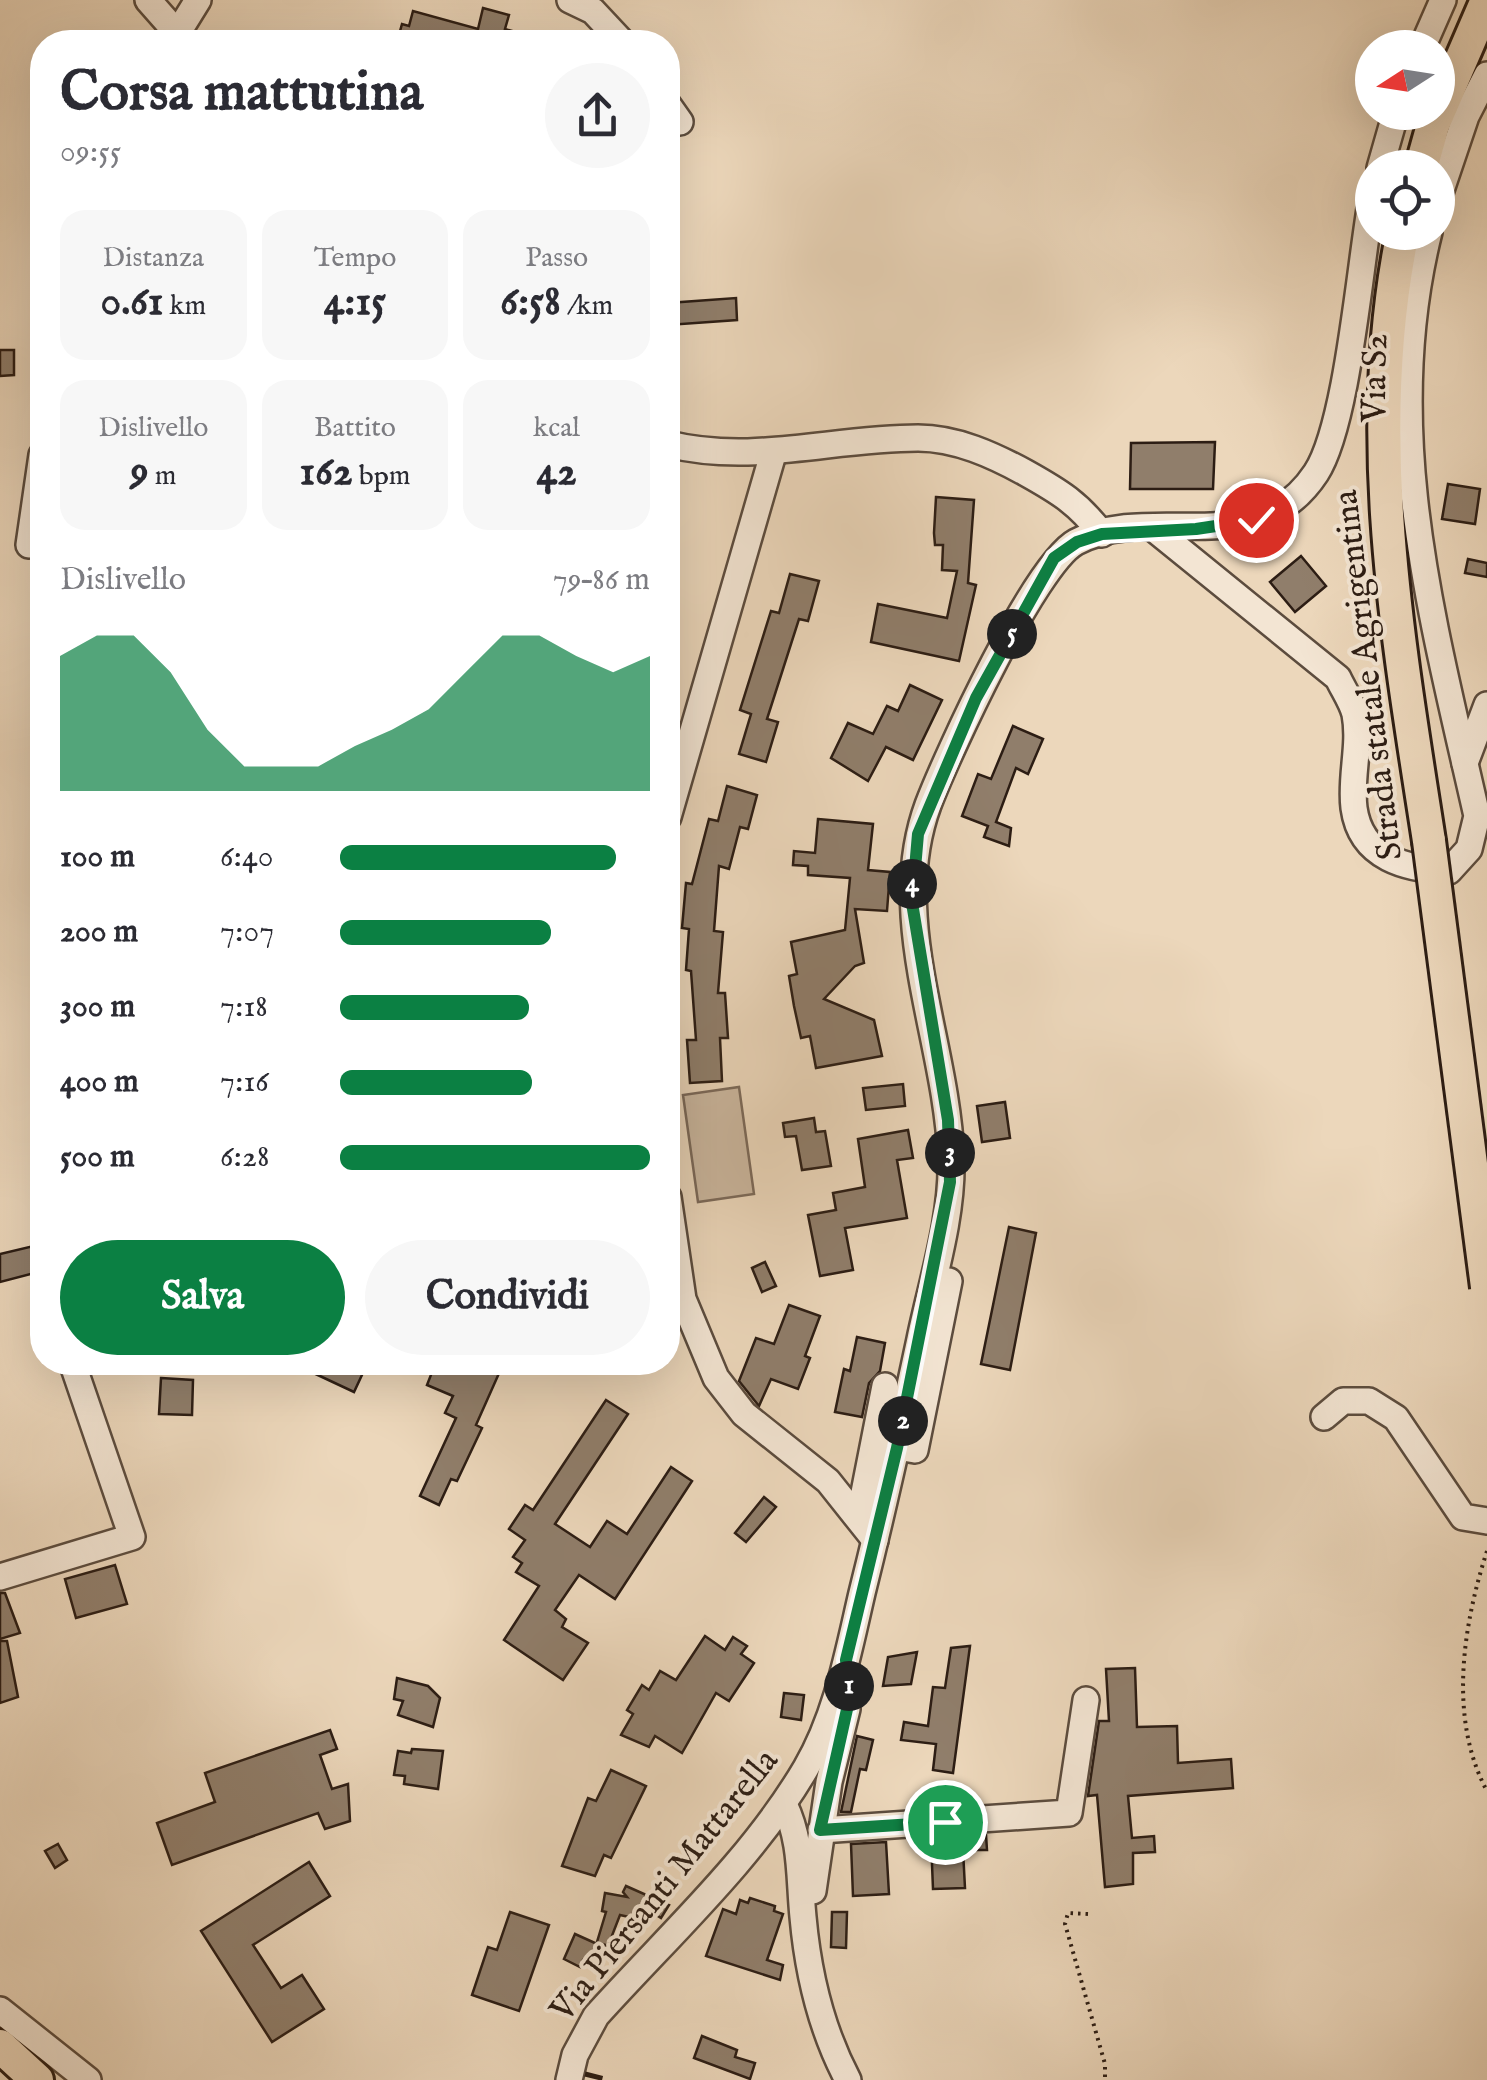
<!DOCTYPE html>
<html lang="it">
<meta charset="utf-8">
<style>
body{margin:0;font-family:"IM FELL English",serif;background:#f7f7f7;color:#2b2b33;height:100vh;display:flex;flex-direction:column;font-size:38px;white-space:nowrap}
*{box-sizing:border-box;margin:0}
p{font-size:32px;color:#7c7c81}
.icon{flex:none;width:55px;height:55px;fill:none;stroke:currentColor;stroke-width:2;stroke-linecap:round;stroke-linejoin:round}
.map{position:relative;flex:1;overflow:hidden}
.panel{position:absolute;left:30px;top:30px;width:650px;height:1345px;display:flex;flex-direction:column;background:#fff;border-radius:40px;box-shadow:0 10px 40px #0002}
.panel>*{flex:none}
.needle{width:65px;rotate:258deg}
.fabs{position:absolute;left:1355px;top:30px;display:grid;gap:20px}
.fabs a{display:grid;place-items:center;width:100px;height:100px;border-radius:50%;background:#fff;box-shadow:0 10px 40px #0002;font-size:50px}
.pin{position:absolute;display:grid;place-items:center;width:85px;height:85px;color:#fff;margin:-42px;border:5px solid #fff;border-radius:50%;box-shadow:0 2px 10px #0007}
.km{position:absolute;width:50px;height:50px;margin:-25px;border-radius:50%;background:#222;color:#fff;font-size:28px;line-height:50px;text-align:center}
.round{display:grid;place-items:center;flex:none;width:105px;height:105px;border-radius:52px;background:#f7f7f7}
.overview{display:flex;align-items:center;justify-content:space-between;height:170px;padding:0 30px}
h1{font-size:55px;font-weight:800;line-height:75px}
.figures{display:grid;grid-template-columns:repeat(3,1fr);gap:15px;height:170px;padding:10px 30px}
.figures div{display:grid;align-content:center;border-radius:25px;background:#f7f7f7;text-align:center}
.figures b{font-size:42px;font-weight:800}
.figures small{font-size:28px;font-weight:400}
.figures p{font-size:28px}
.chart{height:280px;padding:20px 30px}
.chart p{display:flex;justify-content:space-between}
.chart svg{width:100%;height:180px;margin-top:10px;fill:#0b8043;opacity:.7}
.cta{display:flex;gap:20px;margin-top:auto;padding:20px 30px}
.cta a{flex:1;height:115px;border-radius:60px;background:#0b8043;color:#fff;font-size:40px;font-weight:800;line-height:115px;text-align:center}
.cta a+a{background:#f7f7f7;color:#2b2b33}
ul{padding:0 30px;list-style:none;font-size:32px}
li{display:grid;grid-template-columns:160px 120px 1fr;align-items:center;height:75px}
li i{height:25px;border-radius:12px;background:#0b8043}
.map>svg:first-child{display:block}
.green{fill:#cbb79f;stroke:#7c6a5a;stroke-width:2.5}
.building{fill:#907e6b;stroke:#2c1d14;stroke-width:2.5}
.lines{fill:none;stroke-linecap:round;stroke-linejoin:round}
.minor-casing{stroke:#5c4c3e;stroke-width:30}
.major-casing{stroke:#2c1d14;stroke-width:38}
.path{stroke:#2c1d14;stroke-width:4;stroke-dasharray:2.5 5;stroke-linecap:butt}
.minor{stroke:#f3e5d3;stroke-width:25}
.major{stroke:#ecd7bb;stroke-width:32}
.rail{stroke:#2c1d14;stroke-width:5;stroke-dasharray:18 18;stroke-linecap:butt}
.major-bridge-casing{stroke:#2c1d14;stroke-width:38;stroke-linecap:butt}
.major-bridge{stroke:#ecd7bb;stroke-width:32}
.route-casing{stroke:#fff;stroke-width:20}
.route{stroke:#0b8043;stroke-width:12}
.labels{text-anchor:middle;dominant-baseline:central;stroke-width:8;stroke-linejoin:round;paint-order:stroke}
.street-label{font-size:35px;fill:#2c1d14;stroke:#f3e5d3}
</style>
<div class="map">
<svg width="1487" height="2080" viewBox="0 0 1487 2080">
<rect width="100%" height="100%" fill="#ecd7bb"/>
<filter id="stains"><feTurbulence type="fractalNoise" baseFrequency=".002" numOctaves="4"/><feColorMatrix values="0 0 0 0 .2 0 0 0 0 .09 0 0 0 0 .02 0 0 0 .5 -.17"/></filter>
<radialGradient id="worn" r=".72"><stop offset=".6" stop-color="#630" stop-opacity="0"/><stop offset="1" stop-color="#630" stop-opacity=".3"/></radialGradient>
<!-- green -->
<path class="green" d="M739 1087 754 1194 698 1202 683 1095Z"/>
<!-- building -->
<g class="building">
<path d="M483 8 509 15 505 29 536 38V42H397L402 24 409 26 413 11 478 29Z"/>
<path d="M736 298 737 320 668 325V303Z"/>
<path d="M0 350H14V375L0 376Z"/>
<path d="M1215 442 1213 489H1130L1131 443Z"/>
<path d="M1448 484 1480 489 1475 524 1442 519Z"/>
<path d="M936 497 974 500 968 583 976 585 959 661 871 642 878 604 947 618 957 571 942 570 943 545H935L934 533Z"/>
<path d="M1301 556 1326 586 1295 612 1270 582Z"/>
<path d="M1468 559 1487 563V577L1465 573Z"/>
<path d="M790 574 819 581 808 621 799 619 767 719 778 722 766 762 739 754 751 714 740 710 771 611 779 613Z"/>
<path d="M910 685 942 700 913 760 886 747 868 781 831 758 848 723 873 734 887 706 898 711Z"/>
<path d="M1013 726 1043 739 1028 774 1016 768 996 822 1011 828 1009 846 984 837 988 826 962 816 978 774 991 779Z"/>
<path d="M727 786 757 795 748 829 740 827 729 869 719 866 714 931 723 932 718 993H725L728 1038H720L722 1081 690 1083 687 1040H696L691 971 686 970 689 929 682 928 686 883 692 884 709 819 718 821Z"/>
<path d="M818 819 873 824 868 870 890 872 887 911 855 909 864 963 855 966 824 999 874 1020 882 1056 816 1068 810 1036 801 1038 794 1006 789 976 797 974 791 942 845 930 850 878 808 875V866L793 865 794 851 815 853Z"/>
<path d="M903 1084 905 1106 866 1110 863 1088Z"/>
<path d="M1005 1102 1010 1138 982 1142 977 1106Z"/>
<path d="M814 1118 816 1132 825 1131 831 1166 802 1170 796 1136 785 1137 783 1123Z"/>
<path d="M908 1130 913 1158 897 1160 907 1218 845 1228 853 1270 820 1276 808 1215 836 1210 833 1193 865 1187 858 1139Z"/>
<path d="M1009 1227 1036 1233 1010 1370 981 1364Z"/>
<path d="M42 1244V1271L0 1282V1254Z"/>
<path d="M765 1262 776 1286 762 1292 752 1268Z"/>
<path d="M789 1305 820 1316 805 1356 810 1358 798 1389 771 1379 759 1406 739 1381 756 1338 774 1344Z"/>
<path d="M857 1337 885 1343 880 1371 869 1383 862 1417 835 1412 844 1369 850 1371Z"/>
<path d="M290 1362H368L354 1392Z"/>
<path d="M436 1362H504L476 1425 482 1428 457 1481 451 1479 439 1505 420 1496 456 1418 445 1413 453 1396 427 1385Z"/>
<path d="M161 1378 193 1380 192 1415 159 1414Z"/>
<path d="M606 1400 628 1414 555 1524 590 1547 607 1521 627 1534 671 1467 692 1481 615 1599 579 1575 555 1610 566 1619 562 1627 588 1643 563 1680 504 1640 539 1586 516 1572 522 1563 513 1557 525 1540 509 1529 525 1505 533 1510Z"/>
<path d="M764 1497 776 1507 746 1542 735 1533Z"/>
<path d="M115 1565 127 1604 76 1618 65 1579Z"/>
<path d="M0 1593H5L20 1633 0 1639Z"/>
<path d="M705 1636 725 1650 733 1637 747 1646 741 1654 754 1663 729 1701 716 1693 682 1753 655 1736 649 1747 621 1735 633 1714 627 1710 642 1685 649 1690 660 1671 676 1680Z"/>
<path d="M0 1641H7L18 1697 0 1703Z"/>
<path d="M970 1646 953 1773 933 1770 936 1744 901 1740 904 1722 928 1726 933 1687 945 1688 951 1648Z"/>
<path d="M917 1652 911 1684 883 1686 888 1657Z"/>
<path d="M1135 1668 1137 1727 1177 1726 1178 1763 1231 1759 1233 1788 1128 1796 1132 1838 1154 1836 1155 1852 1133 1853V1884L1105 1887 1097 1795 1088 1796 1099 1721H1109L1106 1669Z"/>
<path d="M397 1678 428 1686 440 1698 433 1727 398 1715 403 1701 394 1699Z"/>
<path d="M784 1693 804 1695 801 1720 781 1717Z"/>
<path d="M330 1730 337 1749 320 1755 332 1789 348 1784 350 1821 325 1829 318 1813 172 1865 157 1823 215 1802 205 1773Z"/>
<path d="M857 1736 873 1740 866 1770 860 1769 851 1812H841Z"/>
<path d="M412 1749 443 1751 438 1789 404 1784 405 1776 394 1775 398 1751 411 1753Z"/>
<path d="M611 1770 646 1786 611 1858 604 1855 595 1876 562 1866 588 1798 596 1801Z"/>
<path d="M986 1835 987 1850H963L965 1888 933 1889 931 1839Z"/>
<path d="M886 1842 889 1894 853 1896 851 1844Z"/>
<path d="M58 1844 67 1860 55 1868 45 1851Z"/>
<path d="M309 1862 330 1896 253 1945 281 1988 302 1975 324 2009 272 2042 201 1931Z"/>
<path d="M626 1886 669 1905 661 1918 650 1911 647 1921 620 1915 608 1946 597 1942 606 1912 602 1911 605 1893 627 1897 623 1892Z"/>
<path d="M750 1898 775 1906 774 1911 783 1914 767 1960 783 1965 780 1980 706 1956 723 1909 736 1914 740 1900 748 1903Z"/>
<path d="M510 1912 549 1925 519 2011 472 1995 488 1947 497 1950Z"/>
<path d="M832 1912H847L846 1948 831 1947Z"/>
<path d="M575 1934 606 1948 598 1967 583 1960 580 1967 564 1959Z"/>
<path d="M702 2036 737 2050 735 2057 755 2063 750 2079 694 2058Z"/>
</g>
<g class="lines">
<!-- minor casing -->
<g class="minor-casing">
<g id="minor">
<path d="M148 0 185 42"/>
<path d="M570 0 593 11 622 42"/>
<path d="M177 34 198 0"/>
<path d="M1422 48 1443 0"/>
<path d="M668 105 680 122"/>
<path d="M1380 168 1396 112"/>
<path d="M1438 199 1466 116 1487 75"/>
<path d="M668 444C753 465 832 438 918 438 956 438 993 455 1026 473 1060 492 1078 503 1102 534"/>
<path d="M1153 528 1338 678C1343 689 1352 702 1355 714 1361 745 1350 777 1354 808 1361 859 1407 869 1449 871L1469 849 1477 816C1433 621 1379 431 1429 232"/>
<path d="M29 545 42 455"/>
<path d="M1465 763 1487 705"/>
<path d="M668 817 773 454"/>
<path d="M668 1197 683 1299 716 1378 744 1414 828 1481 875 1540"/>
<path d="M1324 1417 1343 1401H1369L1396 1418 1463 1517 1487 1521"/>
<path d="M897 1447 915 1450 949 1281"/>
<path d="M855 1514 862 1503 885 1386"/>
<path d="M0 1577 132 1537 72 1362"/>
<path d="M784 1804C802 1841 799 1877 803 1917 808 1973 822 2031 848 2080"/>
<path d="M821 1830 1069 1813 1086 1700"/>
<path d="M813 1891 829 1782 847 1709"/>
<path d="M0 2010 88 2080"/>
<path d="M569 2080 575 2055 596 2016C667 1937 752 1860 806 1768 837 1715 848 1653 862 1593 883 1509 902 1424 920 1339 932 1281 953 1218 951 1158 947 1041 886 919 928 805 947 755 1035 564 1076 542 1153 501 1256 564 1316 473 1348 424 1360 262 1372 197"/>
</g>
</g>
<!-- major casing -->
<g class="major-casing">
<g id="major">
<path d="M1421 168 1433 125 1487 0"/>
<path d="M1403 232C1361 434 1398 640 1429 841"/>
<path d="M0 2046 37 2080"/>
</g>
</g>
<!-- path -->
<g class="path">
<path d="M1487 1551C1463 1625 1448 1719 1487 1791"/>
<path d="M1088 1914 1068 1913 1065 1924 1105 2064V2080"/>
</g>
<!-- minor -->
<use href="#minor" class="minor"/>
<!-- major -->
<use href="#major" class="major"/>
<!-- rail -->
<path class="rail" d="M585 2074 609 2080"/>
<!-- major-bridge casing -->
<g class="major-bridge-casing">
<path id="major-bridge" d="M1429 841 1487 1287"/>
</g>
<!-- major-bridge -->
<use href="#major-bridge" class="major-bridge"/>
</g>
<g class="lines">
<!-- route casing -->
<g class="route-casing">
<path id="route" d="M945 1822 820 1830 850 1696 846 1660 897 1448 950 1182 948 1120 912 903 918 834 976 698 1054 558 1077 542 1102 534 1196 529 1256 520"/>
</g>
<!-- route -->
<use href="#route" class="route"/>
</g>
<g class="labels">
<!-- street labels -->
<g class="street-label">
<text transform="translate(1376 378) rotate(-89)">Via S2</text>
<text transform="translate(1369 675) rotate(-97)">Strada statale Agrigentina</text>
<text transform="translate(665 1886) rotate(-51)">Via Piersanti Mattarella</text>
</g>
</g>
<rect width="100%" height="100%" filter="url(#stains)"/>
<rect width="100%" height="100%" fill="url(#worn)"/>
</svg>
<div class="fabs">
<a><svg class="needle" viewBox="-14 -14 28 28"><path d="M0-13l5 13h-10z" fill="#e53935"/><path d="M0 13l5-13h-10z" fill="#7c7c81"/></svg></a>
<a><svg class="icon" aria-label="locate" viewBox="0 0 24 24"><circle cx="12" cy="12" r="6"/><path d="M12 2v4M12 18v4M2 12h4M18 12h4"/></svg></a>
</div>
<div class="pin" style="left:945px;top:1822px;background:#1e9e55"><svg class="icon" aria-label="arrive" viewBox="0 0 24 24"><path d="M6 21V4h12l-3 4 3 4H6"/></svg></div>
<div class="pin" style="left:1256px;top:520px;background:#d93025"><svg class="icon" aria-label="check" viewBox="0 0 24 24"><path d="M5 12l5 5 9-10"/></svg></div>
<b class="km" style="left:849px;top:1686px">1</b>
<b class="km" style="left:903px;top:1421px">2</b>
<b class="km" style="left:950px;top:1153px">3</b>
<b class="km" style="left:912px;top:884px">4</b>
<b class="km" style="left:1012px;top:634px">5</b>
<section class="panel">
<div class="overview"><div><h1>Corsa mattutina</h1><p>09:55</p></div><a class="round"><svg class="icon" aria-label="share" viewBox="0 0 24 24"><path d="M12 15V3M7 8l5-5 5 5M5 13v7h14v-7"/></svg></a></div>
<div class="figures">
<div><p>Distanza</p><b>0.61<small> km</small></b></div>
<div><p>Tempo</p><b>4:15</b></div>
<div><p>Passo</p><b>6:58<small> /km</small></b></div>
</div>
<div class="figures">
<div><p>Dislivello</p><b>9<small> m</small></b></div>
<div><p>Battito</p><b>162<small> bpm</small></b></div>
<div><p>kcal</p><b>42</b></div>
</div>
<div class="chart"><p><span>Dislivello</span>79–86 m</p>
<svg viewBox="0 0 160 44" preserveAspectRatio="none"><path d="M0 44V11L10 6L20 6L30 15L40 29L50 38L60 38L70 38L80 33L90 29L100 24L110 15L120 6L130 6L140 11L150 15L160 11V44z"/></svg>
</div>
<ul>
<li><b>100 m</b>6:40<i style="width:89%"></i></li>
<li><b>200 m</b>7:07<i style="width:68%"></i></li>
<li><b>300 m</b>7:18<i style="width:61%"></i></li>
<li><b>400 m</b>7:16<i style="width:62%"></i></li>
<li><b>500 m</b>6:28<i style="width:100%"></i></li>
</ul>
<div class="cta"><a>Salva</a><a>Condividi</a></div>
</section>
</div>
